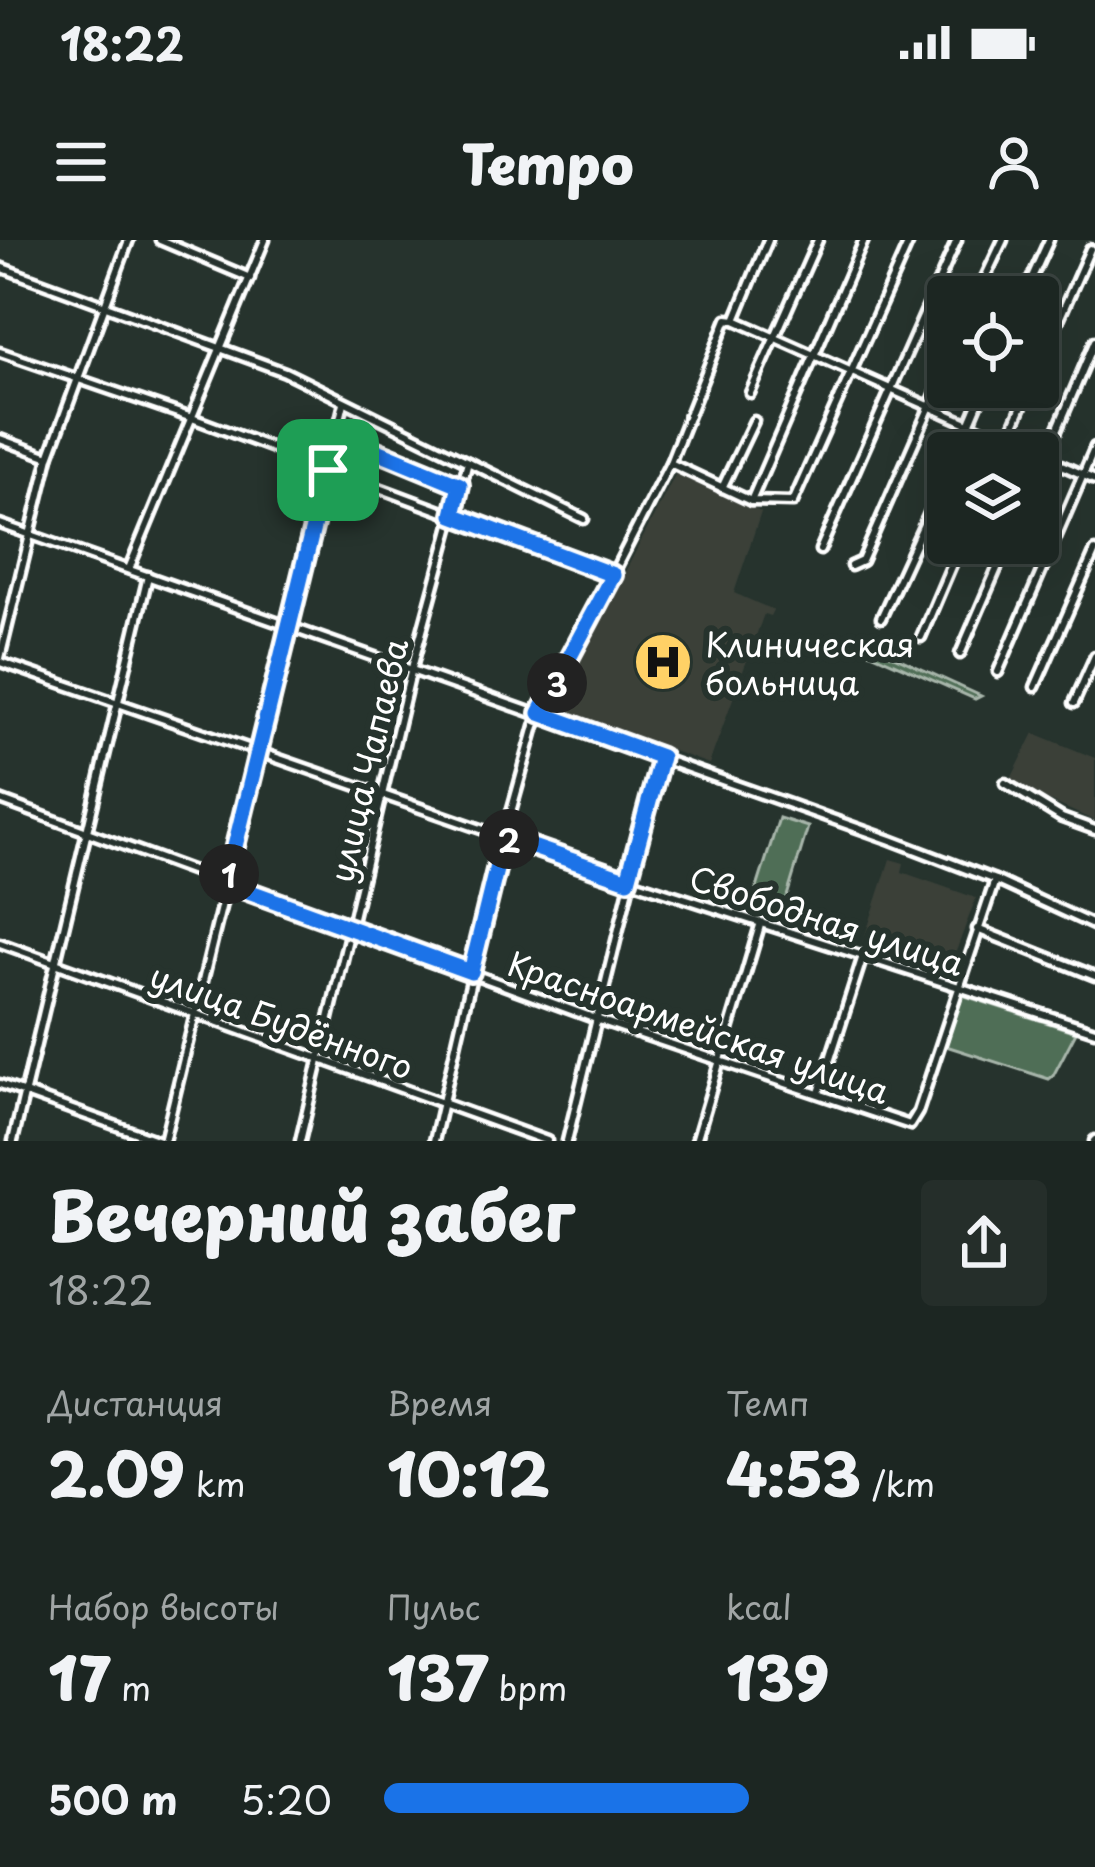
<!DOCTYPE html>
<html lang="ru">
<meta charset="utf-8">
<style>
body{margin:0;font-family:"Playpen Sans",sans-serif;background:#252e2a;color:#f1f3f6;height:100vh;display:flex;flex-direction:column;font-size:45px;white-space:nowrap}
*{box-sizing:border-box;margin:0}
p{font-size:39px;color:#a0a5a5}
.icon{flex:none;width:66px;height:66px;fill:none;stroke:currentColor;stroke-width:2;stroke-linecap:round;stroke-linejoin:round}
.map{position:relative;height:901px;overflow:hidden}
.details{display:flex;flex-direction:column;background:#1c2622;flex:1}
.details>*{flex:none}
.fabs{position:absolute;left:927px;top:36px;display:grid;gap:24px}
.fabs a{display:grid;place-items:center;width:132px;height:132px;border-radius:12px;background:#1c2622;box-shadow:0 12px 48px #0002,0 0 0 3px #3a4340;font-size:60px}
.pin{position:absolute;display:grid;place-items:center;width:102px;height:102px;color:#fff;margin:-51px;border-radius:24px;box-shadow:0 6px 18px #0006}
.km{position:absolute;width:60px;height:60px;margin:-30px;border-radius:50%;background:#222;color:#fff;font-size:33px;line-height:60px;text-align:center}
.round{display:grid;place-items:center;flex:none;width:126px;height:126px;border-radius:12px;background:#252e2a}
.summary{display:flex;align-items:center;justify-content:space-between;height:204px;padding:0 48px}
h1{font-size:66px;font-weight:800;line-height:90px}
.stats{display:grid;grid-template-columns:repeat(3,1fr);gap:18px;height:204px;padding:12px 48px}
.stats div{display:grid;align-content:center}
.stats b{font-size:60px;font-weight:800}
.stats small{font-size:33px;font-weight:400}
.stats p{font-size:33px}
ul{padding:0 48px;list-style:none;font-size:39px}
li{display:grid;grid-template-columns:192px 144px 1fr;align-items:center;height:90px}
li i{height:30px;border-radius:15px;background:#1a73e8}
.status{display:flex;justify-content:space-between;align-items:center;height:84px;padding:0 60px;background:#1c2622;direction:ltr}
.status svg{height:33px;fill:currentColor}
header{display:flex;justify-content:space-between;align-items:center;height:156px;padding:0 48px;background:#1c2622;font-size:54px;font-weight:800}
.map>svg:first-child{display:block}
.built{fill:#3a4039}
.green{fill:#506e57;stroke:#a8b6ab;stroke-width:3}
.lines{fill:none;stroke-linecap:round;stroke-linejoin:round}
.minor-casing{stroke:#fff;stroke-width:15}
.minor{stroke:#26332d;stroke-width:6}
.route-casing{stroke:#fff;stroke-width:24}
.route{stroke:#1a73e8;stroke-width:15}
.labels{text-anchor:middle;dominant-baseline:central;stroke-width:12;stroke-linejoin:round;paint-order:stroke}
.poi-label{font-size:33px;fill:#fff;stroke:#26332d;text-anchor:start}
.street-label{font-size:33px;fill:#fff;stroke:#26332d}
</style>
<div class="status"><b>18:22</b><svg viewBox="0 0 49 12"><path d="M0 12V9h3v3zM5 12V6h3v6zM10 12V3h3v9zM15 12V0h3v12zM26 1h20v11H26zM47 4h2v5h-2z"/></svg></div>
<header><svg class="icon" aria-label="menu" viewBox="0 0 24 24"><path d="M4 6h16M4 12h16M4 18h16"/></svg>Tempo<svg class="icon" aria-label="person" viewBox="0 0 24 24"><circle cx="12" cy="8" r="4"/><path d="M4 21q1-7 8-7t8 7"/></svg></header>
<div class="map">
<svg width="1095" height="901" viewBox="0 0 1095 901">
<rect width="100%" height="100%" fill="#26332d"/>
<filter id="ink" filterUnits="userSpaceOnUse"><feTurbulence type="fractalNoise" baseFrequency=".00833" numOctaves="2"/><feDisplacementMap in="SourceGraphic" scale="24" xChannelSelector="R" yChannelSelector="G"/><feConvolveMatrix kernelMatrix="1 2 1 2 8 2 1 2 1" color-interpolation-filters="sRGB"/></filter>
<g filter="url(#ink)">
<!-- built -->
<g class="built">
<path d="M676 233 761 272 734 353 773 370 770 376 764 374 709 524 555 468Z"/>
<path d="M1034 493 1095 518V581L1009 543Z"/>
<path d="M890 619 904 623 902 632 976 658 949 730 863 702Z"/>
</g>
<!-- green -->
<g class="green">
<path d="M852 397 981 456 975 459 849 403Z"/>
<path d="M779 578 808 587 781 676 751 667Z"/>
<path d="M962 755 1076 792 1053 836 1049 839 946 806Z"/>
</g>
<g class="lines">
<!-- minor casing -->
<g class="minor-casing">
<g id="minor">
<path d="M160 0 250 38"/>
<path d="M0 27 285 132 584 279"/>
<path d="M976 57 1003 0"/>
<path d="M1023 57 1049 0"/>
<path d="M735 80 1095 240"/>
<path d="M0 112 192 178 612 335"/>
<path d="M1038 127 1090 9"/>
<path d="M750 153 818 0"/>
<path d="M336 194 460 245"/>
<path d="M0 199 49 217"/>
<path d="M957 213 985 147"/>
<path d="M1002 213 1030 147"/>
<path d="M670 223 751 261 793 262 910 0"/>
<path d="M1038 235 1095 101"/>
<path d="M722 248 754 181"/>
<path d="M751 261 864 0"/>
<path d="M0 284 891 600 995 640 1095 686"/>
<path d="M820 310 957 0"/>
<path d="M851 326 862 321 948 125"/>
<path d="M129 329 265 0"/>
<path d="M881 378 948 232"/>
<path d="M921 397 961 303"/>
<path d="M960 414 1008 303"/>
<path d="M0 418 49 217 129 0"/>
<path d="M0 422 628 640 1095 791"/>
<path d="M998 432 1095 207"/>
<path d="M1035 447 1095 311"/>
<path d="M1074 463 1095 416"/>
<path d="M1005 543 1062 578 1095 590"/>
<path d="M0 560 596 779 910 885 918 872 995 640"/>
<path d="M977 689 1095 736"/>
<path d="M0 703 547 901"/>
<path d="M0 844 159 901"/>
<path d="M819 853 863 716"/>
<path d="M13 901 148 336"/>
<path d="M164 901 344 163"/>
<path d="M300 901 412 428 468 222"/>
<path d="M434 901 504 597 535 486 670 223 727 79 735 80 768 0"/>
<path d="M567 901 661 517"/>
<path d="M696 901 761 682"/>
<path d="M1094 901 1095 900"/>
</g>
</g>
<!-- minor -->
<use href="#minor" class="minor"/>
</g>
</g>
<g class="lines" filter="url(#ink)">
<!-- route casing -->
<g class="route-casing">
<path id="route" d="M336 194 460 245 453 275 613 335 540 473 661 517 628 640 504 597 471 732 226 643Z"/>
</g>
<!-- route -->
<use href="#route" class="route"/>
</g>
<!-- icons -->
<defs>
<g id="hospital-disc" transform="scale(3)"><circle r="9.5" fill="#ffd166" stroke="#26332d"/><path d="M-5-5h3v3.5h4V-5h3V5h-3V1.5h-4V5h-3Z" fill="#111"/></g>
</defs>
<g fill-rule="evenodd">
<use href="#hospital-disc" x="663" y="422"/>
</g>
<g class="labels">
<!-- poi labels -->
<g class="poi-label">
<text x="705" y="403">Клиническая<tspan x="705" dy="38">больница</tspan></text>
</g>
<!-- street labels -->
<g class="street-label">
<text transform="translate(367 520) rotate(-77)">улица Чапаева</text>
<text transform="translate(827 679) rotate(18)">Свободная улица</text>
<text transform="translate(282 780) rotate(20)">улица Будённого</text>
<text transform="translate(699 786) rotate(19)">Красноармейская улица</text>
</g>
</g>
</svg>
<div class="fabs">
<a><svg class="icon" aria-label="locate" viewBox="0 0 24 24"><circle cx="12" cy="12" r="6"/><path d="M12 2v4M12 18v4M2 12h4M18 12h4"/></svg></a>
<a><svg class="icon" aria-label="layers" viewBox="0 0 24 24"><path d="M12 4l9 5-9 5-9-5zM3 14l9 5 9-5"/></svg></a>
</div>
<div class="pin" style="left:328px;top:230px;background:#1e9e55"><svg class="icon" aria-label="arrive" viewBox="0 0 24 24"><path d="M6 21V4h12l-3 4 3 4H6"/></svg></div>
<b class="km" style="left:229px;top:634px">1</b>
<b class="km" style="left:509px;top:599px">2</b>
<b class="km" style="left:557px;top:443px">3</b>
</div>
<section class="details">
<div class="summary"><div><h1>Вечерний забег</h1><p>18:22</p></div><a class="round"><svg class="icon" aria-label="share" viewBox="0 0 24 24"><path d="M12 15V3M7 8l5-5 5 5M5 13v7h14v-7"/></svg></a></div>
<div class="stats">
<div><p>Дистанция</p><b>2.09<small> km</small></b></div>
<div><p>Время</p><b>10:12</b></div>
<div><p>Темп</p><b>4:53<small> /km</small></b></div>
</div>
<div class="stats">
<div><p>Набор высоты</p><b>17<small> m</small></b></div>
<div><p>Пульс</p><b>137<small> bpm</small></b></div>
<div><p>kcal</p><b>139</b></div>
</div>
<ul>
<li><b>500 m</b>5:20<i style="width:55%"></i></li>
</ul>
</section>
